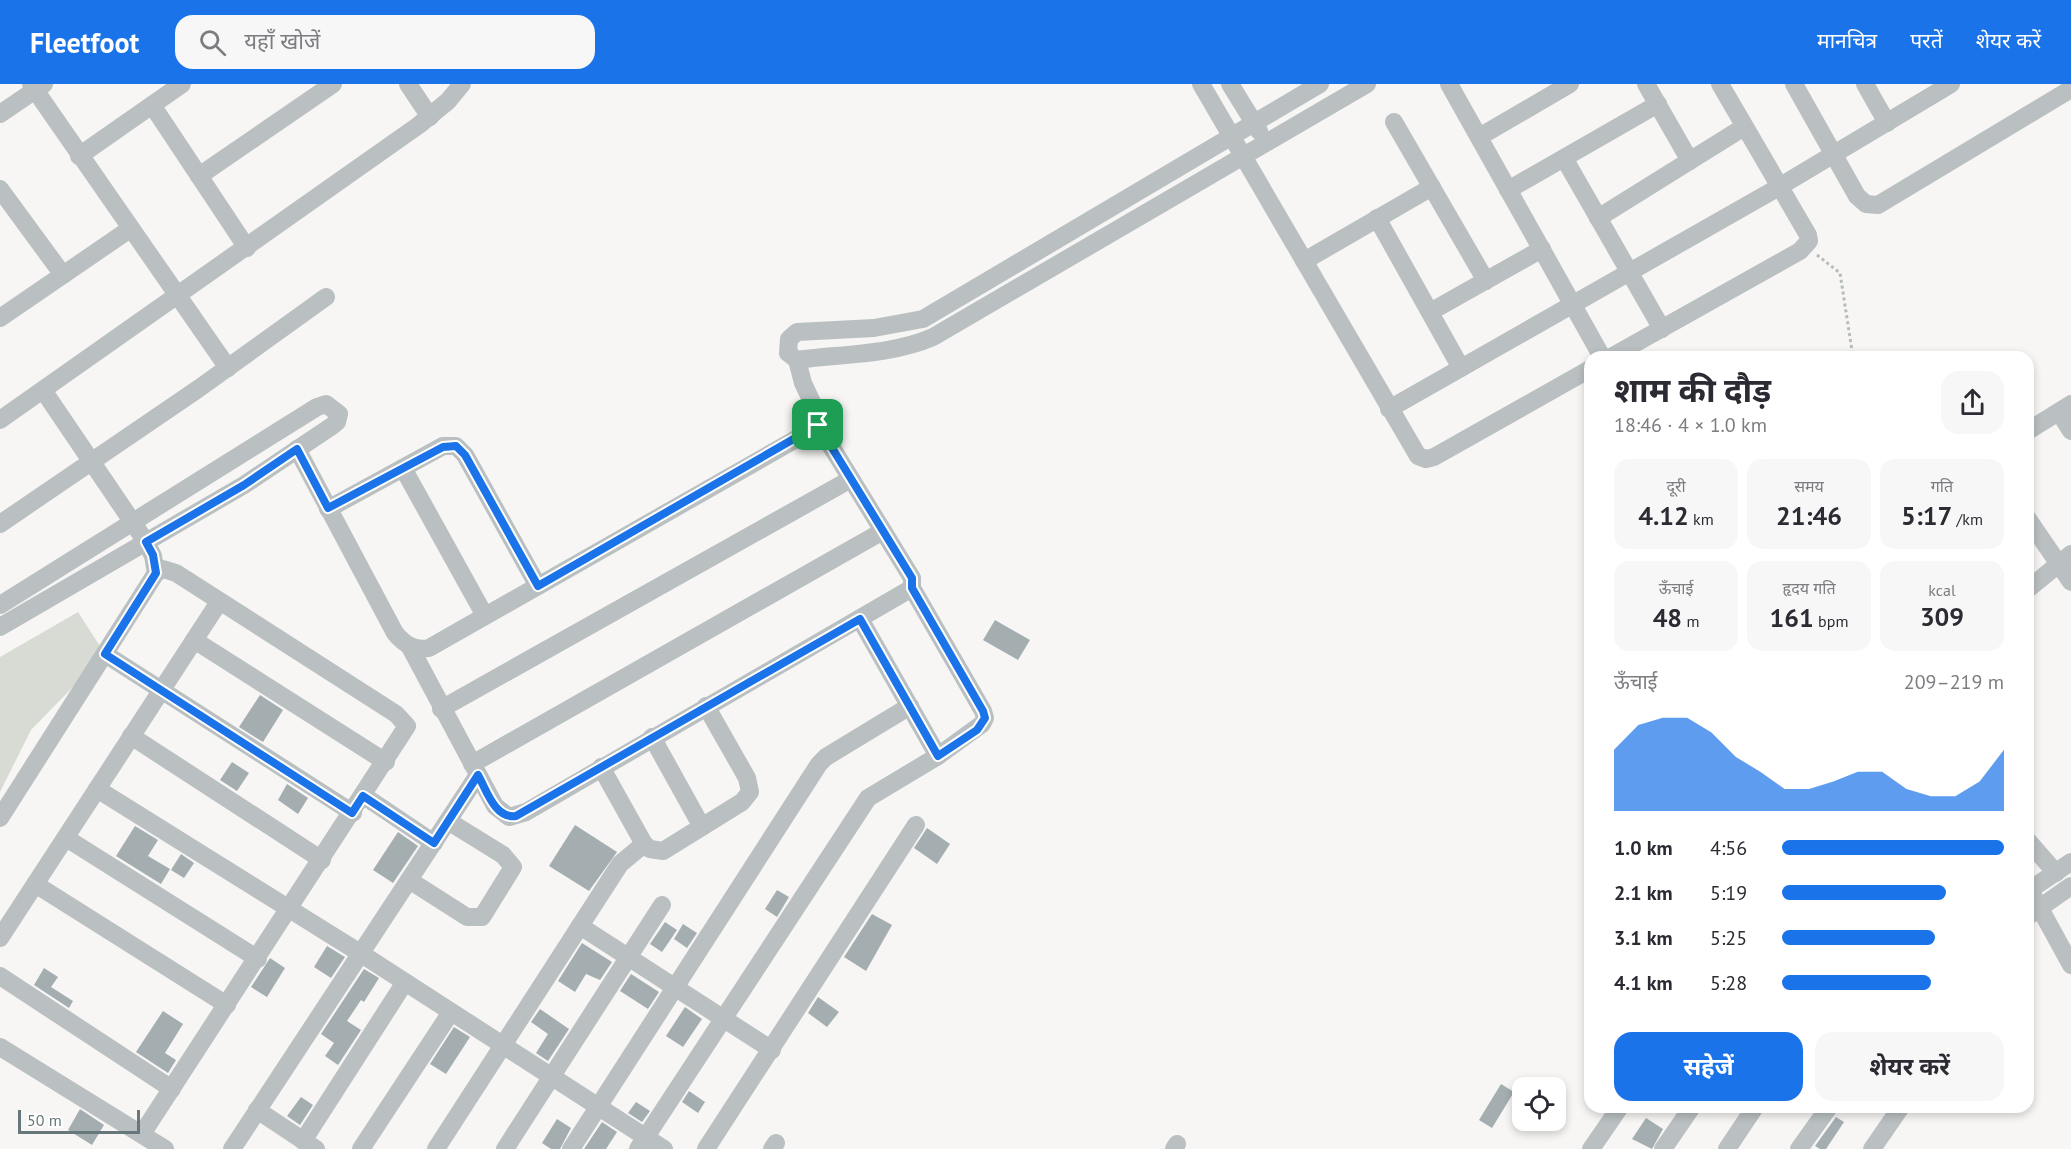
<!DOCTYPE html>
<html lang="hi">
<meta charset="utf-8">
<style>
body{margin:0;font-family:"PT Sans","Noto Sans Devanagari",sans-serif;background:#f7f7f7;color:#2b2b33;height:100vh;display:flex;flex-direction:column;font-size:22px;white-space:nowrap}
*{box-sizing:border-box;margin:0}
p{font-size:20px;color:#7c7c81}
.icon{flex:none;width:33px;height:33px;fill:none;stroke:currentColor;stroke-width:2;stroke-linecap:round;stroke-linejoin:round}
.map{position:relative;flex:1;overflow:hidden}
.details{position:absolute;left:1584px;top:267px;width:450px;height:762px;display:flex;flex-direction:column;background:#fff;border-radius:18px;box-shadow:0 3px 9px #0003}
.details>*{flex:none}
.controls{position:absolute;left:1512px;top:993px;display:grid;gap:12px}
.controls a{display:grid;place-items:center;width:54px;height:54px;border-radius:12px;background:#fff;box-shadow:0 3px 9px #0003;font-size:30px}
.scale{position:absolute;left:18px;bottom:15px;width:122px;box-sizing:border-box;padding-left:6px;border:3px solid #66787b;border-top:0;font-size:16px;line-height:21px;white-space:nowrap;color:#66787b;-webkit-text-stroke:4px #fff;paint-order:stroke}
.pin{position:absolute;display:grid;place-items:center;width:51px;height:51px;color:#fff;margin:-26px;border-radius:12px;box-shadow:0 3px 9px #0006}
.round{display:grid;place-items:center;flex:none;width:63px;height:63px;border-radius:18px;background:#f7f7f7}
.headline{display:flex;align-items:center;justify-content:space-between;height:102px;padding:0 30px}
h1{font-size:33px;font-weight:700;line-height:45px}
.metrics{display:grid;grid-template-columns:repeat(3,1fr);gap:9px;height:102px;padding:6px 30px}
.metrics div{display:grid;align-content:center;border-radius:15px;background:#f7f7f7;text-align:center}
.metrics b{font-size:26px;font-weight:700}
.metrics small{font-size:16px;font-weight:400}
.metrics p{font-size:16px}
.chart{height:168px;padding:12px 30px}
.chart p{display:flex;justify-content:space-between}
.chart svg{width:100%;height:108px;margin-top:6px;fill:#1a73e8;opacity:.7}
.primary-button{display:flex;gap:12px;margin-top:auto;padding:12px 30px}
.primary-button a{flex:1;height:69px;border-radius:18px;background:#1a73e8;color:#fff;font-size:24px;font-weight:700;line-height:69px;text-align:center}
.primary-button a+a{background:#f7f7f7;color:#2b2b33}
ul{padding:0 30px;list-style:none;font-size:20px}
li{display:grid;grid-template-columns:96px 72px 1fr;align-items:center;height:45px}
li i{height:15px;border-radius:8px;background:#1a73e8}
header{display:flex;align-items:center;gap:36px;box-sizing:border-box;height:84px;padding:0 30px;background:#1a73e8;color:#fff}
header strong{font-size:28px}
nav{display:flex;gap:33px;margin-inline-start:auto;font-size:21px}
.search{width:420px;height:54px;background:#f7f7f7;display:flex;align-items:center;gap:15px;box-sizing:border-box;padding:0 21px;border-radius:18px;color:#7c7c81;font-size:22px}
.map>svg:first-child{display:block}
.green{fill:#d8dbd4}
.building{fill:#a4aeb0}
.lines{fill:none;stroke-linecap:round;stroke-linejoin:round}
.path{stroke:#b6bbbc;stroke-width:3;stroke-dasharray:3 3;stroke-linecap:butt}
.street{stroke:#bac0c1;stroke-width:18}
.route-casing{stroke:#fff;stroke-width:12}
.route{stroke:#1a73e8;stroke-width:8}
</style>
<header>
<strong>Fleetfoot</strong>
<div class="search"><svg class="icon" aria-label="search" viewBox="0 0 24 24"><circle cx="10" cy="10" r="6"/><path d="M15 15l6 6"/></svg>यहाँ खोजें</div>
<nav><a>मानचित्र</a><a>परतें</a><a>शेयर करें</a></nav>
</header>
<div class="map">
<svg width="2071" height="1065" viewBox="0 0 2071 1065">
<rect width="100%" height="100%" fill="#f7f6f4"/>
<!-- green -->
<path class="green" d="M78 528 105 570 31 646 0 708V573Z"/>
<!-- building -->
<g class="building">
<path d="M995 536 1030 556 1018 576 983 556Z"/>
<path d="M260 611 283 626 263 658 239 643Z"/>
<path d="M232 678 249 689 237 707 220 696Z"/>
<path d="M287 700 308 714 298 730 278 716Z"/>
<path d="M575 741 617 768 589 807 549 782Z"/>
<path d="M135 742 158 756 148 772 170 785 161 800 116 772Z"/>
<path d="M927 744 950 760 937 780 914 764Z"/>
<path d="M398 748 418 762 393 799 373 786Z"/>
<path d="M181 770 194 779 184 794 171 786Z"/>
<path d="M777 806 789 813 777 833 765 825Z"/>
<path d="M872 830 892 841 866 887 844 873Z"/>
<path d="M665 838 677 846 662 868 650 860Z"/>
<path d="M683 840 697 849 687 864 674 855Z"/>
<path d="M582 859 612 878 600 896 586 890 575 908 558 897Z"/>
<path d="M327 862 345 873 331 894 314 883Z"/>
<path d="M270 874 285 884 267 913 251 903Z"/>
<path d="M44 884 58 893 51 903 73 917 69 924 34 901Z"/>
<path d="M364 885 379 894 364 918 361 916 347 937 361 946 338 981 325 972 334 959 321 950Z"/>
<path d="M631 890 659 908 648 925 620 907Z"/>
<path d="M818 913 839 928 827 943 808 929Z"/>
<path d="M685 923 702 935 683 963 666 952Z"/>
<path d="M540 925 569 945 548 977 536 969 548 950 531 938Z"/>
<path d="M163 927 183 940 165 969 176 976 168 989 136 968Z"/>
<path d="M454 943 470 953 446 990 430 980Z"/>
<path d="M1501 1000 1514 1008 1492 1044 1479 1036Z"/>
<path d="M689 1007 705 1018 698 1029 682 1018Z"/>
<path d="M301 1013 313 1021 300 1041 287 1032Z"/>
<path d="M636 1018 650 1027 642 1038 628 1029Z"/>
<path d="M80 1025 104 1041 92 1061 68 1046Z"/>
<path d="M1836 1033 1844 1038 1826 1065H1820L1815 1062Z"/>
<path d="M1646 1034 1663 1045 1652 1065 1632 1055Z"/>
<path d="M557 1035 571 1044 560 1065H551L542 1059Z"/>
<path d="M602 1038 617 1048 606 1065H584Z"/>
</g>
<g class="lines">
<!-- path -->
<path class="path" d="M1817 171 1840 189 1853 273"/>
<!-- street -->
<g class="street">
<path d="M31 0 228 284"/>
<path d="M408 0 430 33"/>
<path d="M1201 0 1418 372 1426 375 1434 373 1590 285"/>
<path d="M1230 0 1259 47"/>
<path d="M1320 0 923 235 874 244 797 248 789 255 788 269 797 276C841 270 892 271 933 253L1367 0"/>
<path d="M1449 0 1602 273"/>
<path d="M1646 0 1690 77"/>
<path d="M1794 0 1857 112 1866 120 1878 121 2071 5"/>
<path d="M1865 0 1887 39"/>
<path d="M152 21 247 164"/>
<path d="M0 30 44 0"/>
<path d="M1394 38 1486 197"/>
<path d="M1479 53 1570 0"/>
<path d="M79 72 182 0"/>
<path d="M1564 74 1662 245"/>
<path d="M199 92 333 0"/>
<path d="M0 105 63 191"/>
<path d="M1508 106 1658 20"/>
<path d="M1377 134 1461 284"/>
<path d="M1598 134 1744 43"/>
<path d="M1304 177 1432 103"/>
<path d="M1430 228 1542 165"/>
<path d="M0 234 130 145"/>
<path d="M1611 273 1800 167 1809 157 1808 151 1720 0"/>
<path d="M43 306 146 458 153 472 156 489"/>
<path d="M1389 325 1779 103 1951 0"/>
<path d="M2059 328 2071 347"/>
<path d="M0 336 419 41 448 17 462 0"/>
<path d="M2028 347 2071 320"/>
<path d="M297 365 395 549C404 560 414 567 429 564L812 346 820 335 803 299 797 276"/>
<path d="M403 384 485 532"/>
<path d="M328 425 443 362H456L465 371 538 502"/>
<path d="M2028 435 2071 498"/>
<path d="M0 440 198 305 326 213"/>
<path d="M2028 505 2071 470"/>
<path d="M0 521 317 323 326 320 339 330 337 338 332 342 244 401 0 543"/>
<path d="M860 535 938 672"/>
<path d="M194 556 386 678"/>
<path d="M410 563 495 722 509 733 526 728 912 504V494L818 341"/>
<path d="M105 570 353 729"/>
<path d="M441 625 851 395"/>
<path d="M131 652 322 776"/>
<path d="M652 653 702 743"/>
<path d="M472 680 883 447"/>
<path d="M601 683 644 760 650 765 663 767 742 718 750 708 747 694 706 622"/>
<path d="M97 705 360 869 664 1065"/>
<path d="M364 712 434 759"/>
<path d="M0 734 156 489 163 485 176 489 396 630 407 642 142 1050"/>
<path d="M66 754 258 875"/>
<path d="M2028 757 2056 789"/>
<path d="M409 796 467 833H482L513 783 503 771 448 737"/>
<path d="M35 800 227 921"/>
<path d="M2030 806 2071 881"/>
<path d="M2028 807 2071 778"/>
<path d="M2028 832 2071 802"/>
<path d="M580 842 772 966"/>
<path d="M0 854 219 518"/>
<path d="M0 892 172 1005"/>
<path d="M0 963 165 1065"/>
<path d="M257 1026 316 1065"/>
<path d="M303 1057 405 898"/>
<path d="M232 1065 478 691"/>
<path d="M361 1065 451 928"/>
<path d="M436 1065 620 780 644 760"/>
<path d="M505 1065 662 821"/>
<path d="M571 1065 819 680 826 673 910 622"/>
<path d="M638 1065 868 714 938 672 982 640 985 634 983 627 912 504"/>
<path d="M706 1065 916 741"/>
<path d="M772 1065 776 1059"/>
<path d="M1174 1065 1177 1060"/>
<path d="M1591 1065 1620 1023"/>
<path d="M1663 1065 1692 1023"/>
<path d="M1727 1065 1755 1023"/>
<path d="M1799 1065 1829 1023"/>
<path d="M1872 1065 1901 1023"/>
</g>
</g>
<g class="lines">
<!-- route casing -->
<g class="route-casing">
<path id="route" d="M818 341 912 494V504L983 627 985 634 977 646 938 672 860 535 516 732C495 735 487 707 478 691L434 759 363 712 352 729 105 570 156 489 153 471 146 458 244 401 297 365 328 424 443 363 456 362 465 371 538 502Z"/>
</g>
<!-- route -->
<use href="#route" class="route"/>
</g>
</svg>
<div class="controls">
<a><svg class="icon" aria-label="locate" viewBox="0 0 24 24"><circle cx="12" cy="12" r="6"/><path d="M12 2v4M12 18v4M2 12h4M18 12h4"/></svg></a>
</div>
<div class="scale">50 m</div>
<div class="pin" style="left:818px;top:341px;background:#1e9e55"><svg class="icon" aria-label="arrive" viewBox="0 0 24 24"><path d="M6 21V4h12l-3 4 3 4H6"/></svg></div>
<section class="details">
<div class="headline"><div><h1>शाम की दौड़</h1><p>18:46 · 4 × 1.0 km</p></div><a class="round"><svg class="icon" aria-label="share" viewBox="0 0 24 24"><path d="M12 15V3M7 8l5-5 5 5M5 13v7h14v-7"/></svg></a></div>
<div class="metrics">
<div><p>दूरी</p><b>4.12<small> km</small></b></div>
<div><p>समय</p><b>21:46</b></div>
<div><p>गति</p><b>5:17<small> /km</small></b></div>
</div>
<div class="metrics">
<div><p>ऊँचाई</p><b>48<small> m</small></b></div>
<div><p>हृदय गति</p><b>161<small> bpm</small></b></div>
<div><p>kcal</p><b>309</b></div>
</div>
<div class="chart"><p><span>ऊँचाई</span>209–219 m</p>
<svg viewBox="0 0 160 44" preserveAspectRatio="none"><path d="M0 44V19L10 9L20 6L30 6L40 12L50 22L60 28L70 35L80 35L90 32L100 28L110 28L120 35L130 38L140 38L150 32L160 19V44z"/></svg>
</div>
<ul>
<li><b>1.0 km</b>4:56<i style="width:100%"></i></li>
<li><b>2.1 km</b>5:19<i style="width:74%"></i></li>
<li><b>3.1 km</b>5:25<i style="width:69%"></i></li>
<li><b>4.1 km</b>5:28<i style="width:67%"></i></li>
</ul>
<div class="primary-button"><a>सहेजें</a><a>शेयर करें</a></div>
</section>
</div>
